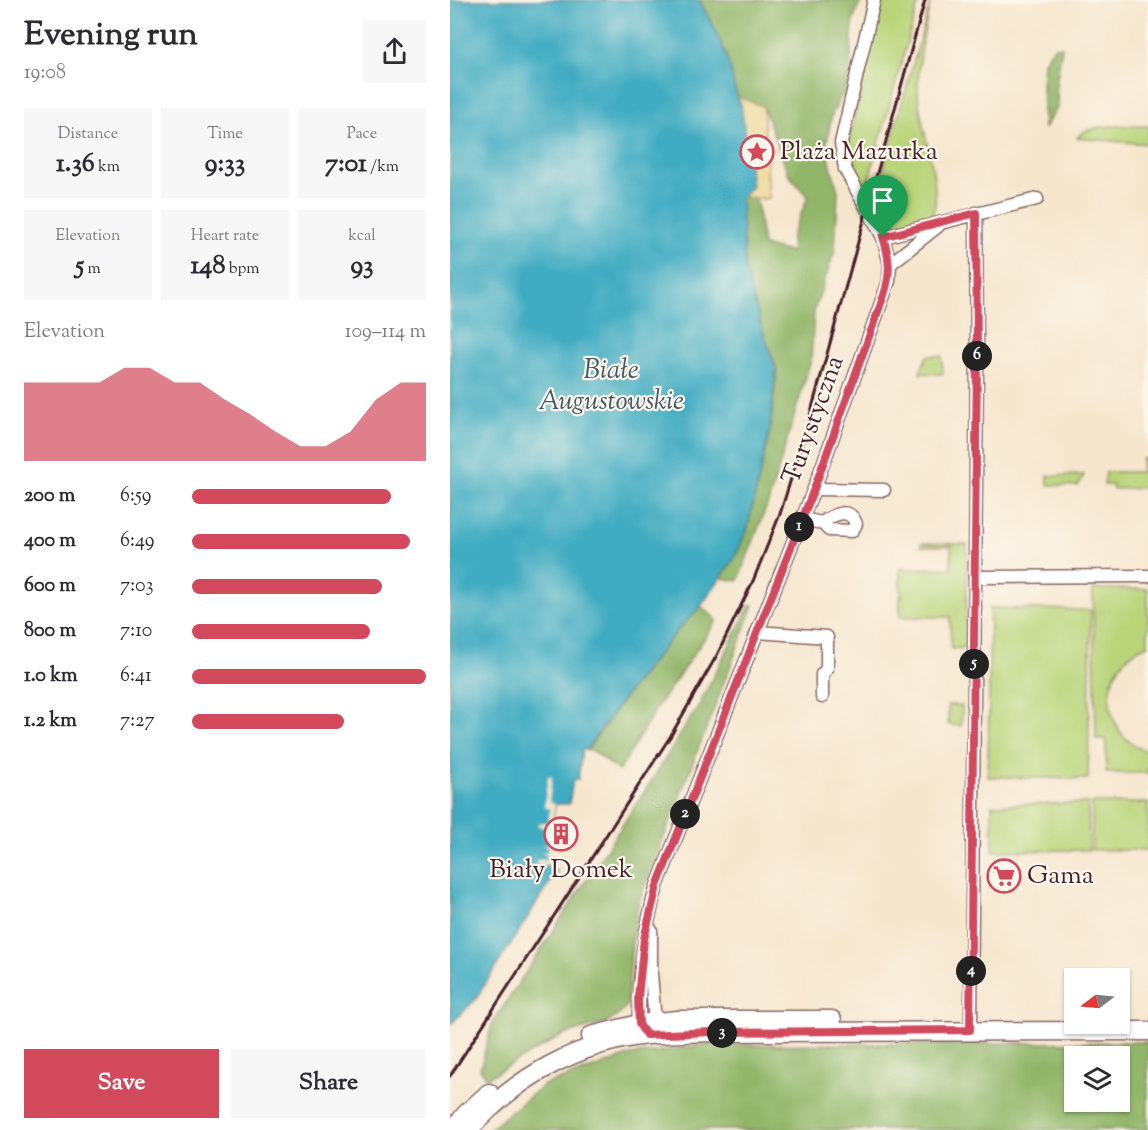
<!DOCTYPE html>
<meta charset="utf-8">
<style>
body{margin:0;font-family:"Sorts Mill Goudy",serif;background:#f7f7f7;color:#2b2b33;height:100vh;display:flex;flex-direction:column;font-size:22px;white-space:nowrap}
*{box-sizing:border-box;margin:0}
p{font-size:20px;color:#7c7c81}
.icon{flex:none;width:33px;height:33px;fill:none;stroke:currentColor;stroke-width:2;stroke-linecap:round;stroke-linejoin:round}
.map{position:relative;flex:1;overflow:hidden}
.drawer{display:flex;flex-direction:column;background:#fff;width:450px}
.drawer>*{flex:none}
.needle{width:39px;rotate:254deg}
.buttons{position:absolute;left:614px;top:968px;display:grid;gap:12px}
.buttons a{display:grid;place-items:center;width:66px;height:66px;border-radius:0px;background:#fff;box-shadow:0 2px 4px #0004;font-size:30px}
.pin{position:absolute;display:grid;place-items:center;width:51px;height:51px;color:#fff;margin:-62px -26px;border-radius:50% 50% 50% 0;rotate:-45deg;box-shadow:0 0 6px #0007}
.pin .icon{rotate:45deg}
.km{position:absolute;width:30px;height:30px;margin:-15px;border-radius:50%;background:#222;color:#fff;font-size:16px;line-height:30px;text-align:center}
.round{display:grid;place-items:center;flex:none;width:63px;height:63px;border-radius:0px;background:#f7f7f7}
.headline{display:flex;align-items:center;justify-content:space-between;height:102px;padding:0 24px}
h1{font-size:33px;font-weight:800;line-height:45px}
.metrics{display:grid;grid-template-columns:repeat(3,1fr);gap:9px;height:102px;padding:6px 24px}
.metrics div{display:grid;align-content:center;border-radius:0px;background:#f7f7f7;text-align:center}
.metrics b{font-size:26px;font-weight:800}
.metrics small{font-size:16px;font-weight:400}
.metrics p{font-size:16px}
.chart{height:168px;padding:12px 24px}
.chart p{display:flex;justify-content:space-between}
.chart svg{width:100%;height:108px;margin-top:6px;fill:#d1495b;opacity:.7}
.button{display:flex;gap:12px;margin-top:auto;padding:12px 24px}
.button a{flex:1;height:69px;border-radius:0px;background:#d1495b;color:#fff;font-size:24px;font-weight:800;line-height:69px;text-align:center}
.button a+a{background:#f7f7f7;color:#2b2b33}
ul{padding:0 24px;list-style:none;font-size:20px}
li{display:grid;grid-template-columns:96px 72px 1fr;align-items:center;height:45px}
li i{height:15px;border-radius:8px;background:#d1495b}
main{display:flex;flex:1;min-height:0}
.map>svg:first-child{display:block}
.green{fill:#b9d479;stroke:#827a52;stroke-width:1.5}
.forest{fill:#92b669;stroke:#6e6a4a;stroke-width:1.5;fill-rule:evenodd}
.sand{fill:#eeda9e;stroke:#9c7c64;stroke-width:1.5}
.water{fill:#41abc1;stroke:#466576;stroke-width:1.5}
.pier{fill:#f6e6ce}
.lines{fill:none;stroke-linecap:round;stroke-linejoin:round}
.minor-casing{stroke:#866564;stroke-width:15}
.secondary-casing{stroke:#866564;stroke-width:21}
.minor{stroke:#fff;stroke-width:12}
.secondary{stroke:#fff;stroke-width:18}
.rail{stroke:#4a1f2b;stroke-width:3}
.route-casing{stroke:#fff;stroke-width:12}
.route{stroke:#d1495b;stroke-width:8}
.labels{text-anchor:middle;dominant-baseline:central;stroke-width:4.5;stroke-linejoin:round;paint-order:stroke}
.poi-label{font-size:26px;fill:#4a1f2b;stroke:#fbf7ec;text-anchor:start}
.street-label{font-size:26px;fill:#4a1f2b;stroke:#fbf7ec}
.water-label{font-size:27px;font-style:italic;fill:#465767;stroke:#fbf7ec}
</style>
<main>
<section class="drawer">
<div class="headline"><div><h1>Evening run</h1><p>19:08</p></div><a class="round"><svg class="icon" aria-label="share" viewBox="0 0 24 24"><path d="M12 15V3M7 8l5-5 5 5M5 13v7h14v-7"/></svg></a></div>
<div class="metrics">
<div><p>Distance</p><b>1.36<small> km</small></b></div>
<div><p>Time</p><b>9:33</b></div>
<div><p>Pace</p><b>7:01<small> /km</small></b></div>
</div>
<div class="metrics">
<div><p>Elevation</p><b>5<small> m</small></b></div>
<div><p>Heart rate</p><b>148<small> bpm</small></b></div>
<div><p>kcal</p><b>93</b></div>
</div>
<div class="chart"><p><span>Elevation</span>109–114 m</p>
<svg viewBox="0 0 160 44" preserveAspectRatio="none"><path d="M0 44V12L10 12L20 12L30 12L40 6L50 6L60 12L70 12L80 19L90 25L100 32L110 38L120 38L130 32L140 19L150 12L160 12V44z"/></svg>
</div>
<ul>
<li><b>200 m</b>6:59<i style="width:85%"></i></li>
<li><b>400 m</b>6:49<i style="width:93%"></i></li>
<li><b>600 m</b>7:03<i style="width:81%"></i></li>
<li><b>800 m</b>7:10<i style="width:76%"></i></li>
<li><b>1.0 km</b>6:41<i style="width:100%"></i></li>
<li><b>1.2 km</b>7:27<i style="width:65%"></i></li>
</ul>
<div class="button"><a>Save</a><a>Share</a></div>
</section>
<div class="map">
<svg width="698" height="1130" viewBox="0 0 698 1130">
<rect width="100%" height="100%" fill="#fbf7ec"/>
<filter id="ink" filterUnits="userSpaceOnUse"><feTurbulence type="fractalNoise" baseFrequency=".0167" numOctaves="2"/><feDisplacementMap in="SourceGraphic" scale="12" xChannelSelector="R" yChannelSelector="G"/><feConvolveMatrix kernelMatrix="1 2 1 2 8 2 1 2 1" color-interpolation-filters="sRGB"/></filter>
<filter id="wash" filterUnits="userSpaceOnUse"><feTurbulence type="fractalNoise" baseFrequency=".008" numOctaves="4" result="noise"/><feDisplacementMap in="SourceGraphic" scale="24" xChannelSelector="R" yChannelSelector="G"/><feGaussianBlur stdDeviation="1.35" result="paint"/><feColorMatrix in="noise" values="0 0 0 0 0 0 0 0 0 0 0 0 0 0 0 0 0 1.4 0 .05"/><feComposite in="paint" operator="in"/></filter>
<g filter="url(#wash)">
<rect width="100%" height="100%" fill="#f6e6ce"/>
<!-- green -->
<g class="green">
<path d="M431 0H469L416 189 402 165 399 140Z"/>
<path d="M481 0C474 29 468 61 468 91 469 125 491 180 484 210 480 223 460 225 448 227L441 223 425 199Z"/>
<path d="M698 126V144L627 138C637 122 679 127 698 126Z"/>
<path d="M477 356H492L493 374 470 373Z"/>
<path d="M692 459H698V488L663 489 662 485H654L656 472H691Z"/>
<path d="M634 475 628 486 598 485V476Z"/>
<path d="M471 543 517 544 516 645 513 648 501 649 500 617H450V596H452V591H450V569L501 568V546H471Z"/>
<path d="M643 589H698V645C647 662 647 735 698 752V773H656V739H646Z"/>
<path d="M540 608 641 610 638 779 538 777Z"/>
<path d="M498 705 512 706 511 726 498 724Z"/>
<path d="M638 803 639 850 543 851 542 805Z"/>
<rect x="642" y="803" width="56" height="47"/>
</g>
<!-- forest -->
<g class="forest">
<path d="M249 0H411L403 21 400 70 397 85 382 114 376 146 388 192 385 250 364 311 361 360 319 500 288 581 271 578 285 557 297 530 320 430 327 370 312 329 295 270 291 197 306 198 313 246 342 252 341 238 358 197 339 175 313 106 285 96C278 57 268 34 249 0Z"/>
<path d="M604 47H612L606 84 608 106 594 128 592 86 594 62Z"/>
<path d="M300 605H304L188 904 182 944 177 1005 171 1013 159 1022 113 1035 37 1078 30 1069 42 1024 202 780 249 705Z"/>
<path d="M251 606 267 620 207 707 169 771 143 751 132 750 138 749 178 692 227 631Z"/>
<path d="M698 1042V1130H39L94 1085 181 1055 252 1045ZM624 1056H669V1101H624Z"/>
</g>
<!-- sand -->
<path class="sand" d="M285 96 313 106 319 199 291 197 302 186Z"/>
<!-- water -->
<path class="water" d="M0 0H249C261 21 272 41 279 64 284 78 283 92 291 104L302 186 291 198 295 270 312 329 326 368 320 430 297 530 285 557 251 606 227 631 178 692 137 749 132 750 128 780H123L119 804H105L97 865 107 871 25 1000 0 1025Z"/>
<!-- pier -->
<path class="pier" d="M98 776 102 777 99 802 105 804 102 825 105 826 100 865 86 864 87 860H96L97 854 90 852H97L98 847 91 844 98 845 99 838 92 837H99L100 829 88 826 89 823 98 822 100 809 94 807Z"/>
</g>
<g filter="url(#ink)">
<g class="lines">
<!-- minor casing -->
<g class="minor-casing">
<g id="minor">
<path d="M433 237 587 199"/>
<path d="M440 264 488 226"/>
<path d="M364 489 434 490"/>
<path d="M352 519 372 523 379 530 402 531 406 524C400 506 384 514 372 523"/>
<path d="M525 577 698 576"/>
<path d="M307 632 377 637V669L372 674V697"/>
<path d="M201 930V973L205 1022"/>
<path d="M521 1019 527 356 526 213"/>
<path d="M189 1024C188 977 194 931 207 886L364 489 439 281 440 264 433 237 395 169 391 143 424 0"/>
</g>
</g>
<!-- secondary casing -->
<g class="secondary-casing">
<g id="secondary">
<path d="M141 1036 189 1024 227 1020H382"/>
<path d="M3 1130 16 1114 39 1093"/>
<path d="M19 1130C64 1078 129 1042 198 1035 219 1033 240 1033 262 1032L698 1031"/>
</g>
</g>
<!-- minor -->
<use href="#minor" class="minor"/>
<!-- secondary -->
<use href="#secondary" class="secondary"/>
<!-- rail -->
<path class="rail" d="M0 1076 220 737 267 655 303 581 330 514 354 437 475 0"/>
</g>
</g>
<g class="lines" filter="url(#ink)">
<!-- route casing -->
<g class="route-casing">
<path id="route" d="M526 213 527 356 520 1030 262 1032 196 1035 189 1024 188 997 194 939 207 886 364 489 434 295C441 274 440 258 433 237Z"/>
</g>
<!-- route -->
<use href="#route" class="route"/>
</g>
<!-- icons -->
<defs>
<g id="sight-ring" transform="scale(1.725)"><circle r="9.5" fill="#fbf7ec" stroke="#d1495b" stroke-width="1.5"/><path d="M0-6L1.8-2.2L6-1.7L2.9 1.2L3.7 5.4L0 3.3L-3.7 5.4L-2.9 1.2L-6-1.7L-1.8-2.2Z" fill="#d1495b"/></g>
<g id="building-ring" transform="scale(1.725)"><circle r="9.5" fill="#fbf7ec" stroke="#d1495b" stroke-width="1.5"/><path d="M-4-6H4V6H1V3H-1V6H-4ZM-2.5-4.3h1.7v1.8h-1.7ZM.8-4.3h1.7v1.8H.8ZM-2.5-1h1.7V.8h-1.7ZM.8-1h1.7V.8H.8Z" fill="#d1495b"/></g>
<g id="supermarket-ring" transform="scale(1.725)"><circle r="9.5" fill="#fbf7ec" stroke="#d1495b" stroke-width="1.5"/><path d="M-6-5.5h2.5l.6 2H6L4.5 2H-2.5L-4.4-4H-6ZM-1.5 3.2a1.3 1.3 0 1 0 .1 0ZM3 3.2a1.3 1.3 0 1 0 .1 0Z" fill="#d1495b"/></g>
</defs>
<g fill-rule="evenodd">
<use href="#sight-ring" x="307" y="152"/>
<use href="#building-ring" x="111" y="834"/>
<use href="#supermarket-ring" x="554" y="876"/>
</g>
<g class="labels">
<!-- poi labels -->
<g class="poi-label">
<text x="330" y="152">Plaża Mazurka</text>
<text x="111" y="870" text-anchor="middle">Biały Domek</text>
<text x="577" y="876">Gama</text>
</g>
<!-- street labels -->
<g class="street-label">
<text transform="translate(364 420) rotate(-70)">Turystyczna</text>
</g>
<!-- water labels -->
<g class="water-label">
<text x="161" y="371">Białe<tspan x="161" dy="31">Augustowskie</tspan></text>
</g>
</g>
</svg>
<div class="buttons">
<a><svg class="needle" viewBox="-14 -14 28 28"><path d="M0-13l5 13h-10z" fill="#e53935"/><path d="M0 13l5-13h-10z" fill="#7c7c81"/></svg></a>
<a><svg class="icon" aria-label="layers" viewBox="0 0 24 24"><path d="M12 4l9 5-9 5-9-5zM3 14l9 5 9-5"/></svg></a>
</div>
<div class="pin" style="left:433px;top:237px;background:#1e9e55"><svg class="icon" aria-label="arrive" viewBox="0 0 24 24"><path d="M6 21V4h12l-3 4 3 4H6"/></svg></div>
<b class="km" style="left:349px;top:527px">1</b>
<b class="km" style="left:235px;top:814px">2</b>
<b class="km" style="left:272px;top:1033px">3</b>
<b class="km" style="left:521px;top:971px">4</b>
<b class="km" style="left:524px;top:664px">5</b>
<b class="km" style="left:527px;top:356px">6</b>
</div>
</main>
